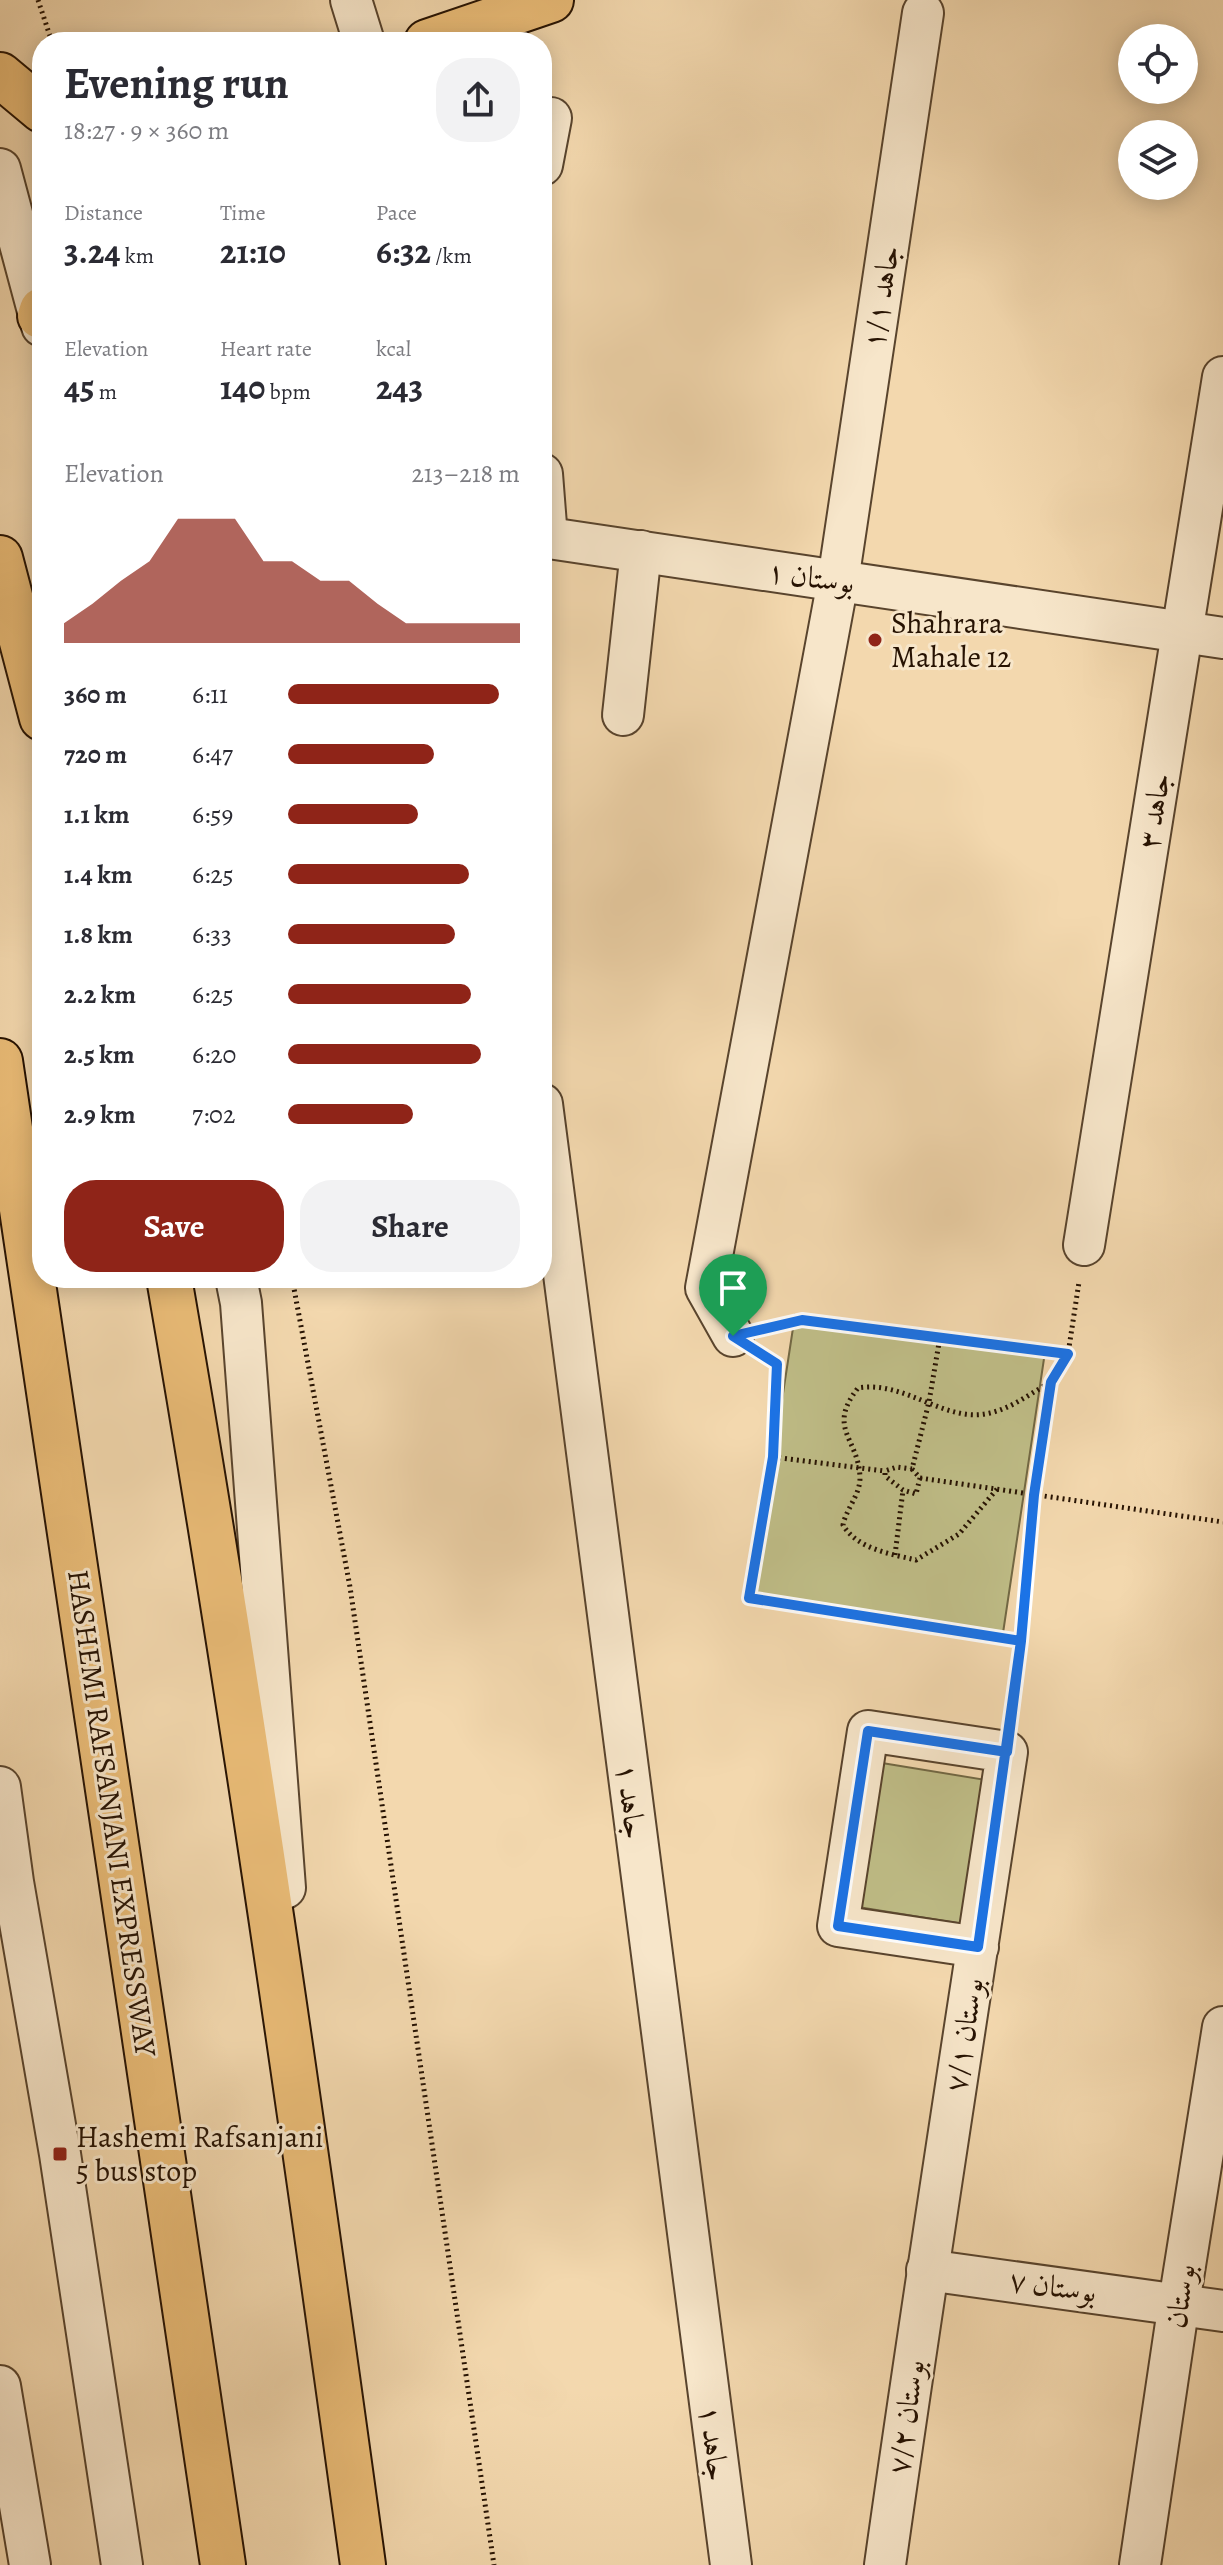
<!DOCTYPE html>
<meta charset="utf-8">
<style>
body{margin:0;font-family:Alegreya,Amiri,serif;background:#f2f2f3;color:#2b2b33;height:100vh;display:flex;flex-direction:column;font-size:30px;white-space:nowrap}
*{box-sizing:border-box;margin:0}
p{font-size:26px;color:#7c7c81}
.icon{flex:none;width:44px;height:44px;fill:none;stroke:currentColor;stroke-width:2;stroke-linecap:round;stroke-linejoin:round}
.map{position:relative;flex:1;overflow:hidden}
.drawer{position:absolute;left:32px;top:32px;width:520px;height:1256px;display:flex;flex-direction:column;background:#fff;border-radius:32px;box-shadow:0 4px 20px #0003}
.drawer>*{flex:none}
.fabs{position:absolute;left:1118px;top:24px;display:grid;gap:16px}
.fabs a{display:grid;place-items:center;width:80px;height:80px;border-radius:50%;background:#fff;box-shadow:0 4px 20px #0003;font-size:40px}
.pin{position:absolute;display:grid;place-items:center;width:68px;height:68px;color:#fff;margin:-82px -34px;border-radius:50% 50% 50% 0;rotate:-45deg;box-shadow:0 0 8px #0007}
.pin .icon{rotate:45deg}
.round{display:grid;place-items:center;flex:none;width:84px;height:84px;border-radius:32px;background:#f2f2f3}
.overview{display:flex;align-items:center;justify-content:space-between;height:136px;padding:0 32px}
h1{font-size:44px;font-weight:600;line-height:60px}
.metrics{display:grid;grid-template-columns:repeat(3,1fr);gap:12px;height:136px;padding:8px 32px}
.metrics div{display:grid;align-content:center}
.metrics b{font-size:34px;font-weight:600}
.metrics small{font-size:22px;font-weight:400}
.metrics p{font-size:22px}
.chart{height:224px;padding:16px 32px}
.chart p{display:flex;justify-content:space-between}
.chart svg{width:100%;height:144px;margin-top:8px;fill:#8f2418;opacity:.7}
.primary-button{display:flex;gap:16px;margin-top:auto;padding:16px 32px}
.primary-button a{flex:1;height:92px;border-radius:32px;background:#8f2418;color:#fff;font-size:32px;font-weight:600;line-height:92px;text-align:center}
.primary-button a+a{background:#f2f2f3;color:#2b2b33}
ul{padding:0 32px;list-style:none;font-size:26px}
li{display:grid;grid-template-columns:128px 96px 1fr;align-items:center;height:60px}
li i{height:20px;border-radius:10px;background:#8f2418}
.map>svg:first-child{display:block}
.green{fill:#bfbd87;stroke:#726844;stroke-width:2}
.lines{fill:none;stroke-linecap:round;stroke-linejoin:round}
.minor-casing{stroke:#59442d;stroke-width:44}
.major-casing{stroke:#261202;stroke-width:48}
.highway-casing{stroke:#261202;stroke-width:48}
.path{stroke:#261202;stroke-width:5;stroke-dasharray:2 4;stroke-linecap:butt}
.minor{stroke:#f7e6ca;stroke-width:40}
.major{stroke:#eabc77;stroke-width:44}
.highway{stroke:#eabc77;stroke-width:44}
.route-casing{stroke:#fff;stroke-width:16}
.route{stroke:#1a73e8;stroke-width:10}
.poi-dot{fill:#8f2418;stroke:#f7e6ca;stroke-width:3}
.labels{text-anchor:middle;dominant-baseline:central;stroke-width:6;stroke-linejoin:round;paint-order:stroke}
.street-label{font-size:30px;fill:#261202;stroke:#f7e6ca}
.poi-label{font-size:30px;fill:#261202;stroke:#f7e6ca;text-anchor:start}
</style>
<div class="map">
<svg width="1223" height="2565" viewBox="0 0 1223 2565">
<rect width="100%" height="100%" fill="#f3d8ae"/>
<filter id="stains"><feTurbulence type="fractalNoise" baseFrequency=".0025" numOctaves="4"/><feColorMatrix values="0 0 0 0 .2 0 0 0 0 .09 0 0 0 0 .02 0 0 0 .5 -.17"/></filter>
<radialGradient id="worn" r=".72"><stop offset=".6" stop-color="#630" stop-opacity="0"/><stop offset="1" stop-color="#630" stop-opacity=".3"/></radialGradient>
<!-- green -->
<g class="green">
<path d="M795 1315 1045 1352 1003 1633 752 1596Z"/>
<path d="M882 1763 986 1780 963 1924 858 1907Z"/>
</g>
<g class="lines">
<!-- minor casing -->
<g class="minor-casing">
<g id="minor">
<path d="M351 0 364 42"/>
<path d="M542 165 551 118"/>
<path d="M0 169 42 326"/>
<path d="M542 474 547 538"/>
<path d="M542 537 1223 638"/>
<path d="M623 715 641 551"/>
<path d="M542 1104 731 2565"/>
<path d="M1084 1245 1223 377"/>
<path d="M236 1278 241 1303 285 1888"/>
<path d="M733 1336 706 1288 838 581 923 13"/>
<path d="M0 1787 13 1882 60 2154 122 2565"/>
<path d="M927 2270 1223 2311"/>
<path d="M0 2386 30 2565"/>
<path d="M885 2565C923 2294 966 2023 1007 1752L868 1731 838 1926 978 1947"/>
<path d="M1140 2565 1179 2303 1223 2027"/>
</g>
</g>
<!-- major casing -->
<g class="major-casing">
<g id="major">
<path d="M427 42 551 0"/>
<path d="M0 75 42 110"/>
<path d="M40 316 42 310"/>
</g>
</g>
<!-- highway casing -->
<g class="highway-casing">
<g id="highway">
<path d="M0 558 42 718"/>
<path d="M0 1061 223 2565"/>
<path d="M169 1278C243 1705 304 2135 363 2565"/>
</g>
</g>
<!-- path -->
<g class="path">
<path d="M38 0 52 42"/>
<path d="M292 1278 350 1587 494 2565"/>
<path d="M769 1328 802 1320 1068 1354"/>
<path d="M766 1357 777 1364 773 1457 749 1598 1021 1641"/>
<path d="M773 1457 885 1471"/>
<path d="M912 1469 920 1478 916 1494 903 1490 885 1476V1471L897 1467 912 1469 929 1402 940 1337"/>
<path d="M920 1478 1223 1522"/>
<path d="M997 1489 959 1534 916 1560C891 1554 857 1549 843 1525 846 1509 860 1495 860 1478 859 1438 826 1429 858 1388 906 1380 945 1424 990 1413 1012 1408 1031 1393 1051 1382"/>
<path d="M895 1555 903 1490"/>
<path d="M1011 1716 1034 1495 1051 1382 1068 1354 1079 1282"/>
</g>
<!-- minor -->
<use href="#minor" class="minor"/>
<!-- major -->
<use href="#major" class="major"/>
<!-- highway -->
<use href="#highway" class="highway"/>
</g>
<g class="lines">
<!-- route casing -->
<g class="route-casing">
<path id="route" d="M733 1336 777 1364 773 1457 749 1598 1021 1641 978 1947 838 1926 868 1731 1007 1752 1021 1641 1034 1495 1051 1382 1068 1354 802 1320 733 1336"/>
</g>
<!-- route -->
<use href="#route" class="route"/>
</g>
<!-- markers -->
<g class="poi-dot">
<circle cx="875" cy="640" r="8"/>
<rect x="52" y="2146" width="16" height="16" rx="4"/>
</g>
<g class="labels">
<!-- street labels -->
<g class="street-label">
<text transform="translate(881 297) rotate(-81)">جاهد ۱/۱</text>
<text transform="translate(811 577) rotate(8)">بوستان ۱</text>
<text transform="translate(1154 811) rotate(-81)">جاهد ۳</text>
<text transform="translate(631 1801) rotate(83)">جاهد ۱</text>
<text transform="translate(112 1813) rotate(82)">HASHEMI RAFSANJANI EXPRESSWAY</text>
<text transform="translate(964 2035) rotate(-81)">بوستان ۷/۱</text>
<text transform="translate(1053 2286) rotate(8)">بوستان ۷</text>
<text transform="translate(1180 2296) rotate(-81)">بوستان</text>
<text transform="translate(906 2417) rotate(-82)">بوستان ۷/۲</text>
<text transform="translate(714 2443) rotate(83)">جاهد ۱</text>
</g>
<!-- poi labels -->
<g class="poi-label">
<text x="891" y="623">Shahrara<tspan x="891" dy="34">Mahale 12</tspan></text>
<text x="76" y="2137">Hashemi Rafsanjani<tspan x="76" dy="34">5 bus stop</tspan></text>
</g>
</g>
<rect width="100%" height="100%" filter="url(#stains)"/>
<rect width="100%" height="100%" fill="url(#worn)"/>
</svg>
<div class="fabs">
<a><svg class="icon" aria-label="locate" viewBox="0 0 24 24"><circle cx="12" cy="12" r="6"/><path d="M12 2v4M12 18v4M2 12h4M18 12h4"/></svg></a>
<a><svg class="icon" aria-label="layers" viewBox="0 0 24 24"><path d="M12 4l9 5-9 5-9-5zM3 14l9 5 9-5"/></svg></a>
</div>
<div class="pin" style="left:733px;top:1336px;background:#1e9e55"><svg class="icon" aria-label="arrive" viewBox="0 0 24 24"><path d="M6 21V4h12l-3 4 3 4H6"/></svg></div>
<section class="drawer">
<div class="overview"><div><h1>Evening run</h1><p>18:27 · 9 × 360 m</p></div><a class="round"><svg class="icon" aria-label="share" viewBox="0 0 24 24"><path d="M12 15V3M7 8l5-5 5 5M5 13v7h14v-7"/></svg></a></div>
<div class="metrics">
<div><p>Distance</p><b>3.24<small> km</small></b></div>
<div><p>Time</p><b>21:10</b></div>
<div><p>Pace</p><b>6:32<small> /km</small></b></div>
</div>
<div class="metrics">
<div><p>Elevation</p><b>45<small> m</small></b></div>
<div><p>Heart rate</p><b>140<small> bpm</small></b></div>
<div><p>kcal</p><b>243</b></div>
</div>
<div class="chart"><p><span>Elevation</span>213–218 m</p>
<svg viewBox="0 0 160 44" preserveAspectRatio="none"><path d="M0 44V38L10 32L20 25L30 19L40 6L50 6L60 6L70 19L80 19L90 25L100 25L110 32L120 38L130 38L140 38L150 38L160 38V44z"/></svg>
</div>
<ul>
<li><b>360 m</b>6:11<i style="width:91%"></i></li>
<li><b>720 m</b>6:47<i style="width:63%"></i></li>
<li><b>1.1 km</b>6:59<i style="width:56%"></i></li>
<li><b>1.4 km</b>6:25<i style="width:78%"></i></li>
<li><b>1.8 km</b>6:33<i style="width:72%"></i></li>
<li><b>2.2 km</b>6:25<i style="width:79%"></i></li>
<li><b>2.5 km</b>6:20<i style="width:83%"></i></li>
<li><b>2.9 km</b>7:02<i style="width:54%"></i></li>
</ul>
<div class="primary-button"><a>Save</a><a>Share</a></div>
</section>
</div>
